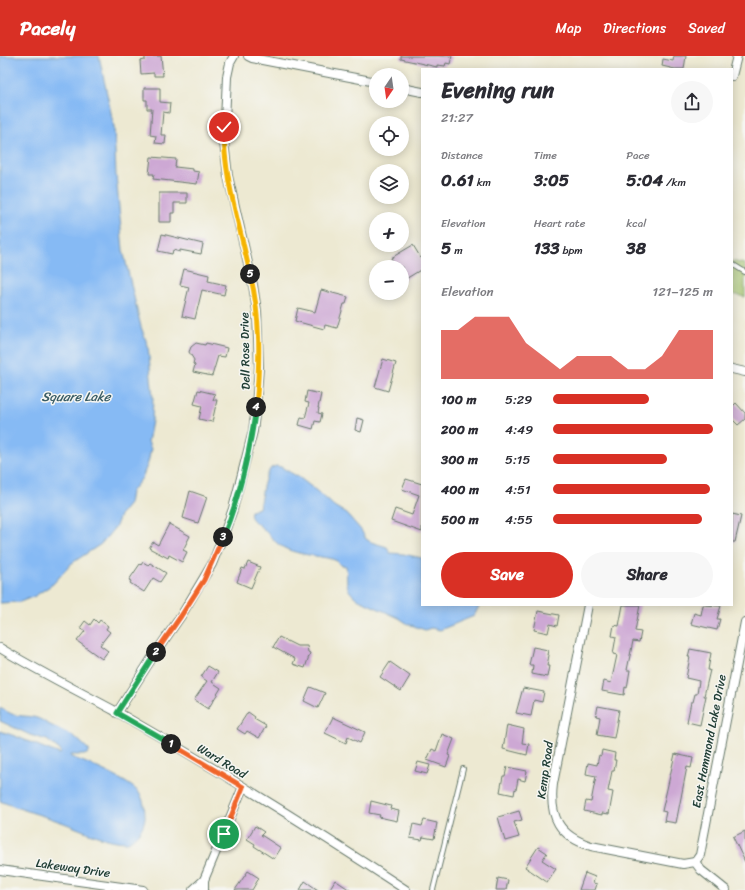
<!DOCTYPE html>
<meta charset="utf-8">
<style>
body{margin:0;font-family:Sriracha,sans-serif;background:#f7f7f7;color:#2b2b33;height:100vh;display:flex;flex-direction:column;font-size:15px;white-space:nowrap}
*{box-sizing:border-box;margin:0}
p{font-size:13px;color:#7c7c81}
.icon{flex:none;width:22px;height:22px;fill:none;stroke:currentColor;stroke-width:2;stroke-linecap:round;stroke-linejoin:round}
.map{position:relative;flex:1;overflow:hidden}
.details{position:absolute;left:421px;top:12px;width:312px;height:538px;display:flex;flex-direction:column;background:#fff;border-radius:0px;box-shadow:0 2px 10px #0003}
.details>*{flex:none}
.needle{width:26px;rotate:193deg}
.buttons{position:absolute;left:369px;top:12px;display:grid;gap:8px}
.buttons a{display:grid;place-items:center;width:40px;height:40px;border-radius:50%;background:#fff;box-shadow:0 2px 10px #0003;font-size:20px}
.pin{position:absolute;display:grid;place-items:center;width:34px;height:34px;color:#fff;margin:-17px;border:2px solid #fff;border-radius:50%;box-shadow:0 1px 4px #0007}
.km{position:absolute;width:20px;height:20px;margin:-10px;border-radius:50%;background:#222;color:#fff;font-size:11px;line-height:20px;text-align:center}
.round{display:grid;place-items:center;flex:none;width:42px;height:42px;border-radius:21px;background:#f7f7f7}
.headline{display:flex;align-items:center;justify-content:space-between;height:68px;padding:0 20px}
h1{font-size:22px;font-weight:800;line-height:30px}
.figures{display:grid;grid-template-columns:repeat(3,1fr);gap:6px;height:68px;padding:4px 20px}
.figures div{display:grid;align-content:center}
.figures b{font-size:17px;font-weight:800}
.figures small{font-size:11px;font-weight:400}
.figures p{font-size:11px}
.chart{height:112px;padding:8px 20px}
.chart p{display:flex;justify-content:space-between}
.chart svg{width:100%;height:72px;margin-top:4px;fill:#d93025;opacity:.7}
.action{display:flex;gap:8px;margin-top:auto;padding:8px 20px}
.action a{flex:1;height:46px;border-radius:24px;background:#d93025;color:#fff;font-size:16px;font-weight:800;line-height:46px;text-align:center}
.action a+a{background:#f7f7f7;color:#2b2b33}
ul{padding:0 20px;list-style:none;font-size:13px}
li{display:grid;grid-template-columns:64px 48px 1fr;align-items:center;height:30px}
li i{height:10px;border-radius:5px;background:#d93025}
header{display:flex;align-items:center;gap:24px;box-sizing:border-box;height:56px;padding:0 20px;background:#d93025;color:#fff}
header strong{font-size:19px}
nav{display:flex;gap:22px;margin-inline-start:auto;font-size:14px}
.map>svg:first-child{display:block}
.green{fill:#a3c26a;stroke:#61804f}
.water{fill:#86baf4;stroke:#527c94}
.building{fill:#cda8d4}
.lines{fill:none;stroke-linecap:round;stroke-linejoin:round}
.lane-casing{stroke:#67796b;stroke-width:6}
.street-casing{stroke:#67796b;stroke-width:10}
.lane{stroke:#fff;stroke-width:4}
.street{stroke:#fff;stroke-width:8}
.split-1-casing{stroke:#fff;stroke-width:8}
.split-2-casing{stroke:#fff;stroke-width:8}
.split-3-casing{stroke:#fff;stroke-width:8}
.split-4-casing{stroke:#fff;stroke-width:8}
.split-5-casing{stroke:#fff;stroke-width:8}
.split-6-casing{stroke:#fff;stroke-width:8}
.split-1{stroke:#f0652b;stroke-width:5}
.split-2{stroke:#22a559;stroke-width:5}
.split-3{stroke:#f0652b;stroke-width:5}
.split-4{stroke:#22a559;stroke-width:5}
.split-5{stroke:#f5b400;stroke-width:5}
.split-6{stroke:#f5b400;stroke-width:5}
.labels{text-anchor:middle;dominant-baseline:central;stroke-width:3;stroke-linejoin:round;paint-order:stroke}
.street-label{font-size:12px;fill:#1f3d34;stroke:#f6f6f2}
.water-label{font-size:13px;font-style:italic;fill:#395c64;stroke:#f6f6f2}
</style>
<header>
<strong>Pacely</strong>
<nav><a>Map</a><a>Directions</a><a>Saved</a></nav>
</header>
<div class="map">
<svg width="745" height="834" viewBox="0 0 745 834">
<rect width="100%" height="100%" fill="#f6f6f2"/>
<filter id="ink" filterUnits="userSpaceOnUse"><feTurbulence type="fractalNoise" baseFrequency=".025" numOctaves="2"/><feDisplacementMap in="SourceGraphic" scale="8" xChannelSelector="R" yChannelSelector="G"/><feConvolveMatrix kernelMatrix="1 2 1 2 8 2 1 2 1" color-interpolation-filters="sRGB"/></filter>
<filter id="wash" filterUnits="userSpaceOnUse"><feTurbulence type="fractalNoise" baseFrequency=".012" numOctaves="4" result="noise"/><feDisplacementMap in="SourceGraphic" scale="16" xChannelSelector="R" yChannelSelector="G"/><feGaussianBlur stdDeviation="0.9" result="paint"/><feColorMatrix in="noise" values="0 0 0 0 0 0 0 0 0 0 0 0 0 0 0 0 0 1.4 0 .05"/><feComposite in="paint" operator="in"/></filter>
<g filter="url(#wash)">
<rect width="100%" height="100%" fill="#ede9d2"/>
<!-- green -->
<path class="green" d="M732 205 745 208V241L732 238Z"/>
<!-- water -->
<g class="water">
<path d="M0 0H99L114 71 116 119 123 194 141 271 148 290 153 342 152 365 148 386 151 393 148 407 142 422 131 436 129 448 120 459 116 470 101 488 72 507 53 528 35 540 20 546 0 547Z"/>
<path d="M276 410 281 411 300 422 323 440 334 450 347 458 361 474 366 483 371 486 387 491 390 497 403 498 422 502V549H481L478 552 474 560 440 574 431 572 425 574 408 568 399 562 359 544C343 533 348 526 346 510L340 509 337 505 332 503C315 499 292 499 278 488 272 483 268 477 262 472 257 467 248 463 251 455L259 452 263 431 266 420 271 412Z"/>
<path d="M0 652C5 654 10 658 15 659 25 661 37 659 46 667L75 681 89 694V697L84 699H70L71 701C86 706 132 726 139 737 144 743 145 754 145 761 144 772 137 781 128 786 106 786 85 775 64 767 43 759 20 754 0 745V675C21 681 39 691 60 698L61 697 60 694 47 684 30 679 0 665Z"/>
</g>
<g id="blocks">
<!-- building -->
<g class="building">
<path d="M145 0H161L163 20H154V17L141 18 140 5 145 4Z"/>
<path d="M401 0H452L450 8 446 7 445 10 437 9V11L401 3Z"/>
<path d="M674 0H686L684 13H675L662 10 663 3 673 5Z"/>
<path d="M144 32H160V46L170 47 169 57 163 56 161 79H166L165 88 155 87 156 80 150 79 152 53H147V44H144Z"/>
<path d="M151 101 176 103 175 111 193 113V115L199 116 197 128 153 123 154 118H149Z"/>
<path d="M159 137H187V147H174V157H171V166H159Z"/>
<path d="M162 178 203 188 201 198 180 194V196L173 194 172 198 158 195Z"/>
<path d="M413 189 422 204V213L404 224 402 220V211H396L391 202Z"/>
<path d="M184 213 209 219 208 225 226 229 224 239 202 234 195 263 182 260 189 231 180 229Z"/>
<path d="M321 234 348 241 346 248H344L337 272 325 269 324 273 295 265 298 252 315 256Z"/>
<path d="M196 287 205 289 206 287 227 292 225 301 218 300 212 320 193 316 195 309 193 308 194 304 189 296 191 291Z"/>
<path d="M383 303 396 307 388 335 375 331Z"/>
<path d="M198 334 215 338 213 344H217L212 366 199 363 202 350 194 348Z"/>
<path d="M307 335 321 338 318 352H319L318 357 322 358 320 366 315 365 313 373 299 369 301 361 305 362 309 347 305 346Z"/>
<path d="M736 347 745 357V363L738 369 732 363V351Z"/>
<path d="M357 362 364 364 361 376 355 374Z"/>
<path d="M406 423 422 428V476L391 465 395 453 412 459 419 439 402 433Z"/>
<path d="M190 435 207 441 198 467 183 462Z"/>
<path d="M732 458 741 460 735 486H732Z"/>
<path d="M169 468 190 480 183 494 187 496 182 506 169 499 168 502 149 492 153 486 158 489Z"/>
<path d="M143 506 148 509 150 507 166 517 160 526 153 522 144 536 130 527 131 525 129 524 140 508 141 509Z"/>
<path d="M248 506 260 511 251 532 237 526 242 512 245 513Z"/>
<path d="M623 549H640L635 575 641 576 639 586 633 585 627 614H630L627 632 625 631 624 639 602 635 604 625 611 627 617 599 613 598 616 581 612 580 614 569 619 570Z"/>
<path d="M703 549 721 550 717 563H720L717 574 691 568 694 557 701 559Z"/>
<path d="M538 555 559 559 557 570 550 568 548 577 534 574Z"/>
<path d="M94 563 98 567 100 564 108 570 106 573 110 576 100 589 108 595 102 603 77 585 85 575 80 572 85 565 90 569Z"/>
<path d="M279 581 297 590H307L308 596 310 597 305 612 293 608 295 603 273 591Z"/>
<path d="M533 591 548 594 547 599H549L547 610H549L547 621 532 618 533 609H529Z"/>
<path d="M690 593 711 597 708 614H710L704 640H706L700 669 687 666 691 646H693L695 638H697L699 625 686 622 690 601H688Z"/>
<path d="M390 606 410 620 401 635 380 621Z"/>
<path d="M208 610 218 616 212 626 221 632 208 653 194 644 207 625 201 621Z"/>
<path d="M310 631 325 637 318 652 304 645Z"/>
<path d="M523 632 544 636 542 646 534 644 531 660 516 657Z"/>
<path d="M598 650 619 654 614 682 597 679 600 661 596 660Z"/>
<path d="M248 656 255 661 254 663 266 670 259 682 247 675 245 678 237 673Z"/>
<path d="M333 661 365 676 360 687 348 681 346 687 325 677Z"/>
<path d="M507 669 524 673 522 687 529 688 527 699 503 693Z"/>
<path d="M442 678 454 683 448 699 450 700 446 711 427 704 432 693 436 695Z"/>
<path d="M602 694 615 697 614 704H616L614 715H612L608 735 613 736 609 758 602 757V759L584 755 586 745 591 746 596 720 586 718 588 707 597 709 599 699 601 700Z"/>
<path d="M675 698 693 702 691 712 687 711 676 767 664 765 666 756 662 755Z"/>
<path d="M418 706 430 709 427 718 415 715Z"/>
<path d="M507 711 527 715 525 725 518 723 516 734 515 733 514 739 500 736 503 720H505Z"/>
<path d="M371 745 391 750 390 753 399 755 397 765 379 761 380 759 369 757Z"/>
<path d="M519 755 522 764 514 766 519 781 505 785 498 761Z"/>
<path d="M424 764 437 767 434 783 423 781 422 784 410 782 413 768 422 770Z"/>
<path d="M255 770 264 776 261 779 281 792 274 803 254 790 255 788 247 783Z"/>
<path d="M745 775V806L733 781Z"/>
<path d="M538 791 547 797 542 804 556 813 547 826 525 811Z"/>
<path d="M248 815 259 822 252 834H235Z"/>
<path d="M585 817 595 821 593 827 597 828 595 834H579Z"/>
<path d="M498 822 508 824 506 834H496Z"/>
<path d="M335 824 350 834H329Z"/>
<path d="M305 825 318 834H300Z"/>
</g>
</g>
</g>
<g filter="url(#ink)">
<use href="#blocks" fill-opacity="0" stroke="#67796b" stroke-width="1"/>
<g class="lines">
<!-- lane casing -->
<g class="lane-casing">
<g id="lane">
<path d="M732 208 745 216"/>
<path d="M433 834 463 713"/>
</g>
</g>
<!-- street casing -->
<g class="street-casing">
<g id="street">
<path d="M248 0 252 2 376 26"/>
<path d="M732 20 737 0"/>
<path d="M402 32 422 36"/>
<path d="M732 313 745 316"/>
<path d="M588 549 553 728C549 761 559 780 591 790L683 808 695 806 701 814 726 834"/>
<path d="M0 592C38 615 78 635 117 656 215 712 312 772 406 834"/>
<path d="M117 657 152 602 181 560 212 508 224 478 233 453 253 375 256 351 259 311 257 255 253 229 228 120 224 86 227 21 230 7 234 0"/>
<path d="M695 806 700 799 745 566"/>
<path d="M0 814 143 834"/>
<path d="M193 834 204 824"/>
<path d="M204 834V824L243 731"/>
</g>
</g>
<!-- lane -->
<use href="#lane" class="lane"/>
<!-- street -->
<use href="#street" class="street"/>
</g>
</g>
<g class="lines" filter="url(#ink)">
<!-- split-1 casing -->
<g class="split-1-casing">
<path id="split-1" d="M171 688 243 731 224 778"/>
</g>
<!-- split-2 casing -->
<g class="split-2-casing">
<path id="split-2" d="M156 596 117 657 171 688"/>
</g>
<!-- split-3 casing -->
<g class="split-3-casing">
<path id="split-3" d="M156 596 181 560 204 524 223 481"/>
</g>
<!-- split-4 casing -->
<g class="split-4-casing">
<path id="split-4" d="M223 481C240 440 250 394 256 351"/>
</g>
<!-- split-5 casing -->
<g class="split-5-casing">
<path id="split-5" d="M250 218C261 261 260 306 256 351"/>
</g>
<!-- split-6 casing -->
<g class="split-6-casing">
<path id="split-6" d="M224 71C223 121 240 169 250 218"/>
</g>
<!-- split-1 -->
<use href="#split-1" class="split-1"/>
<!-- split-2 -->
<use href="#split-2" class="split-2"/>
<!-- split-3 -->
<use href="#split-3" class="split-3"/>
<!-- split-4 -->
<use href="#split-4" class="split-4"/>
<!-- split-5 -->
<use href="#split-5" class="split-5"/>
<!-- split-6 -->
<use href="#split-6" class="split-6"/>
</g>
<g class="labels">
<!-- street labels -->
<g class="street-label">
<text transform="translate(245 295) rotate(-91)">Dell Rose Drive</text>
<text transform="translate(709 685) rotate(-79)">East Hammond Lake Drive</text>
<text transform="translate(222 705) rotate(31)">Ward Road</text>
<text transform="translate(545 714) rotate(-82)">Kemp Road</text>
<text transform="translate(73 812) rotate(8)">Lakeway Drive</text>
</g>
<!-- water labels -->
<g class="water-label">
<text x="76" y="340">Square Lake</text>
</g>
</g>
</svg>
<div class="buttons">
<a><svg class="needle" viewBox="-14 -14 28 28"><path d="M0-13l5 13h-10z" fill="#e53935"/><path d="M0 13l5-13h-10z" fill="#7c7c81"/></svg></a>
<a><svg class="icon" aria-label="locate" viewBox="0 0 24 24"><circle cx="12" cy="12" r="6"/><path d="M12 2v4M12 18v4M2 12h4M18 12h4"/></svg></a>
<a><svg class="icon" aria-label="layers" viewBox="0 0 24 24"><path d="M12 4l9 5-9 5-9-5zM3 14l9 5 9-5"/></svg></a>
<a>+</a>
<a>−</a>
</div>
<div class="pin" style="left:224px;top:778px;background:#1e9e55"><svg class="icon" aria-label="arrive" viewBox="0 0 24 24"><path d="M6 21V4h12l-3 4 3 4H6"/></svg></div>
<div class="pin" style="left:224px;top:71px;background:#d93025"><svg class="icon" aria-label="check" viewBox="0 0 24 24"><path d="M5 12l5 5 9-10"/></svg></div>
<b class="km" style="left:171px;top:688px">1</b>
<b class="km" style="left:156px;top:596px">2</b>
<b class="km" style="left:223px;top:481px">3</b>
<b class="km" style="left:256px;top:351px">4</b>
<b class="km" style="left:250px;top:218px">5</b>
<section class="details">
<div class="headline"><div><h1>Evening run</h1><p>21:27</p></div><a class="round"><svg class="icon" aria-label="share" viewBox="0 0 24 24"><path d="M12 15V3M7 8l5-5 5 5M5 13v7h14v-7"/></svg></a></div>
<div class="figures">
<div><p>Distance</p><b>0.61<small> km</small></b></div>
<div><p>Time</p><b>3:05</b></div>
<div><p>Pace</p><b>5:04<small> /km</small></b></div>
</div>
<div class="figures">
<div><p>Elevation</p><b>5<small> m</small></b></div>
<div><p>Heart rate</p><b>133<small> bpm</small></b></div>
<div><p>kcal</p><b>38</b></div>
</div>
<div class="chart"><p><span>Elevation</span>121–125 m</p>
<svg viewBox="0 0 160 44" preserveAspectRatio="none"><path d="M0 44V14L10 14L20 6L30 6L40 6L50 22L60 30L70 38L80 30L90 30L100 30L110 38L120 38L130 30L140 14L150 14L160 14V44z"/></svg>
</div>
<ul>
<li><b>100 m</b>5:29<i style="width:60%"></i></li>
<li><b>200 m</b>4:49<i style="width:100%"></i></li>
<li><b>300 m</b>5:15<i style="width:71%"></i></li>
<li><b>400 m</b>4:51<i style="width:98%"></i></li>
<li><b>500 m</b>4:55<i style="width:93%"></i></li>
</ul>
<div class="action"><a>Save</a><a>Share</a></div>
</section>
</div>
